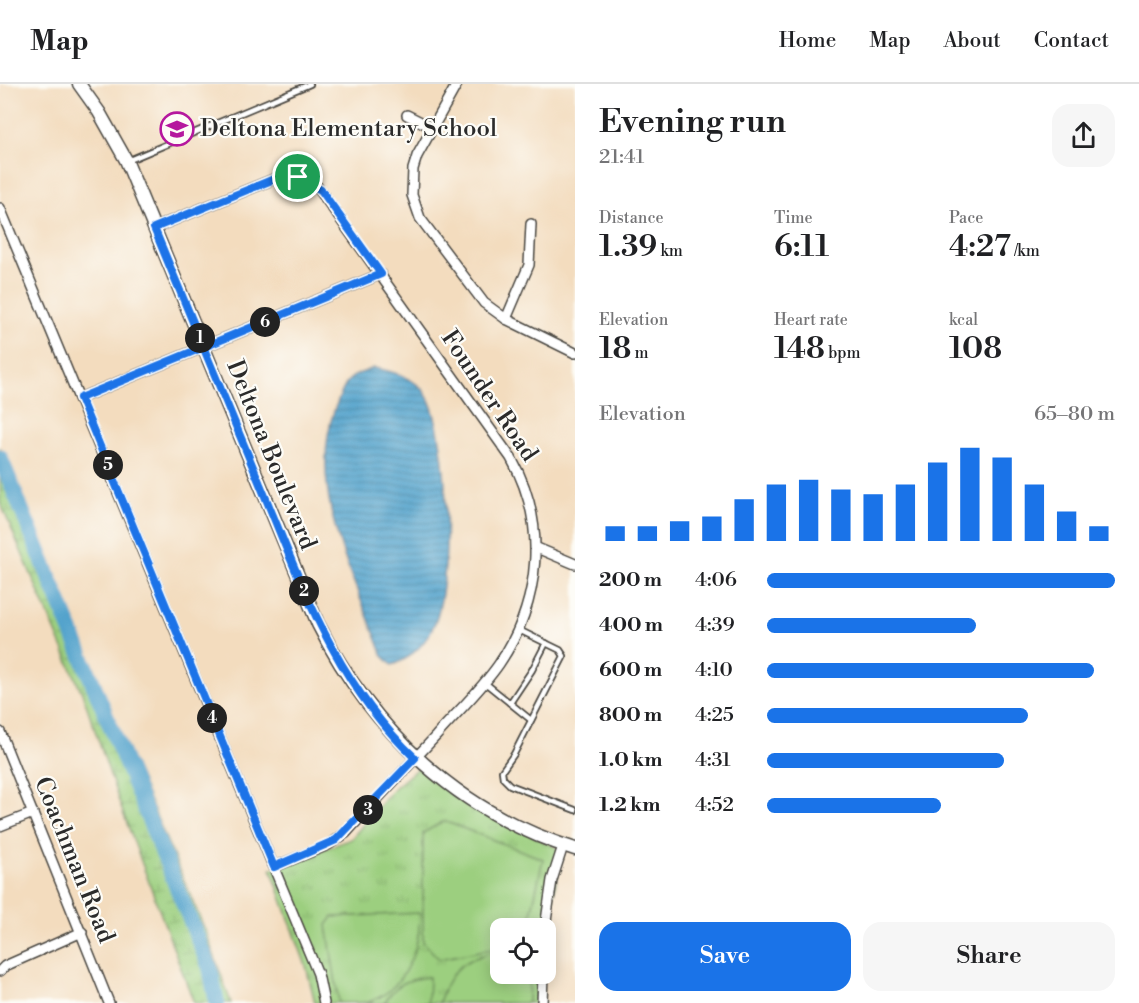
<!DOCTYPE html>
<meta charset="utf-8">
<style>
body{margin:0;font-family:"Libre Bodoni",serif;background:#f6f6f6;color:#202124;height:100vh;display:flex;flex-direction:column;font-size:22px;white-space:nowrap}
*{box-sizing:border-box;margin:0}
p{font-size:20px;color:#757577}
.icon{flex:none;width:33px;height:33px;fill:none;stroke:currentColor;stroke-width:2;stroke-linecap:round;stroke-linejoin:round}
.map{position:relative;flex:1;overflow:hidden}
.drawer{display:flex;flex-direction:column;background:#fff;width:564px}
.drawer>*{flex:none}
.controls{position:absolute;left:490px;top:834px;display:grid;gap:12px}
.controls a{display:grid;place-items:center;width:66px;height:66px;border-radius:12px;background:#fff;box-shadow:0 3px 15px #0003;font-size:30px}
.pin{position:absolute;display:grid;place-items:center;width:51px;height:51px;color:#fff;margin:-26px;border:3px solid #fff;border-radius:50%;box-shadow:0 2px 6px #0007}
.km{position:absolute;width:30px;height:30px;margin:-15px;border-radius:50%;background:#222;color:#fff;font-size:16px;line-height:30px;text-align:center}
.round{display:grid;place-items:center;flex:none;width:63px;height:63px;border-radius:18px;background:#f6f6f6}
.summary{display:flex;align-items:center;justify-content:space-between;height:102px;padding:0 24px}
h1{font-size:33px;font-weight:600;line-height:45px}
.metrics{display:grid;grid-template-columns:repeat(3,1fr);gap:9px;height:102px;padding:6px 24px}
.metrics div{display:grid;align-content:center}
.metrics b{font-size:30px;font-weight:600}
.metrics small{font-size:16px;font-weight:400}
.metrics p{font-size:16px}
.chart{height:168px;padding:12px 24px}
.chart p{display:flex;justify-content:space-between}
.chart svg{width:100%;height:108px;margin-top:6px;stroke:#1a73e8;stroke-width:6}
.button{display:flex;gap:12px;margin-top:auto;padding:12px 24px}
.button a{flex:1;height:69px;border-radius:18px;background:#1a73e8;color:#fff;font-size:24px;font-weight:600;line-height:69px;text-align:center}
.button a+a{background:#f6f6f6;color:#202124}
ul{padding:0 24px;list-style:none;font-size:20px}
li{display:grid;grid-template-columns:96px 72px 1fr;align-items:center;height:45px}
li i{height:15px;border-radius:8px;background:#1a73e8}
header{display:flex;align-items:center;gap:36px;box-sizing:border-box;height:84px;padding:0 30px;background:#fff;border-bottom:2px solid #e0e0e0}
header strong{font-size:28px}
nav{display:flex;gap:33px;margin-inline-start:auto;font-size:21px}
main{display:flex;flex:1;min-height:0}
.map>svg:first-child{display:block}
.grass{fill:url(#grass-tufts);stroke:#647d55;stroke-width:1.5}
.wetland{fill:url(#wetland-marsh);stroke:#647d55;stroke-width:1.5}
.pitch{fill:#9ccf7f;stroke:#647d55;stroke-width:1.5}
.water{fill:url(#water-rules);stroke:#3e677c;stroke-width:1.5}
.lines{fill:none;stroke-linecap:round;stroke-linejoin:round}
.river{stroke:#52a3cc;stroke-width:16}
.lane-casing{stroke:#494641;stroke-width:8}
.street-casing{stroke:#494641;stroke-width:12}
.secondary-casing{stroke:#494641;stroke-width:15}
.lane{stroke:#fff;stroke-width:4.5}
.street{stroke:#fff;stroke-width:9}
.secondary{stroke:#fff;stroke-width:12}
.route-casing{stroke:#fff;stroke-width:12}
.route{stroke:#1a73e8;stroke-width:8}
.labels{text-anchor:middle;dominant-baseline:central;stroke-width:4.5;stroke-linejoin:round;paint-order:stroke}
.poi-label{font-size:24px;fill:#2b2b2b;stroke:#fdfcf7;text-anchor:start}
.street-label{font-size:24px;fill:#2b2b2b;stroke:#fdfcf7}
</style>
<header>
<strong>Map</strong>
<nav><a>Home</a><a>Map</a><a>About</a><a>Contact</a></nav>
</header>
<main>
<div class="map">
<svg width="575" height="919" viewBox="0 0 575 919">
<defs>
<pattern id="grass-tufts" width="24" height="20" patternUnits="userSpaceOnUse" patternTransform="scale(1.5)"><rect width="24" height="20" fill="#9ccf7f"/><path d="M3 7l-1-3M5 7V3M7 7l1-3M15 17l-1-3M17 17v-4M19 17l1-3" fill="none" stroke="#87b26e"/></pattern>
<pattern id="wetland-marsh" width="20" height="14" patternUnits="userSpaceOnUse" patternTransform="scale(1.5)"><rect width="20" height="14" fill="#9ccf7f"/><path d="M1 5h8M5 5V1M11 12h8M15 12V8" fill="none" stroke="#87b26e"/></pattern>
<pattern id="water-rules" width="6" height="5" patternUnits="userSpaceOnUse" patternTransform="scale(1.5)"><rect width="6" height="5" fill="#52a3cc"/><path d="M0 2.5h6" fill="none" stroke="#4485a6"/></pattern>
</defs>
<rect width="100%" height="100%" fill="#fdfcf7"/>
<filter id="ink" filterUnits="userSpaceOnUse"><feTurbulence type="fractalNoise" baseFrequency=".0167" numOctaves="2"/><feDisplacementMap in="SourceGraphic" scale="12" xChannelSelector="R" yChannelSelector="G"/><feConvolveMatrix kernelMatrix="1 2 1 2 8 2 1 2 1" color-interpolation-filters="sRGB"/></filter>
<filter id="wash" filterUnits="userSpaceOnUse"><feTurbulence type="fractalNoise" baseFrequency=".008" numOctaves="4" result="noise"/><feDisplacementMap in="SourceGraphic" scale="24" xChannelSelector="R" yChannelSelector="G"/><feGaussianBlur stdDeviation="1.35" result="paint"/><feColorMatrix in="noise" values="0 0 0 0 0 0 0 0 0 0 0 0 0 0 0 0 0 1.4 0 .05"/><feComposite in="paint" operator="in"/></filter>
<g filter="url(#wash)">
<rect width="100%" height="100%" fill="#f3dcbe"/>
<!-- grass -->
<path class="grass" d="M419 683 458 713 563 767 546 844H501V890H540L542 919H315L306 882 271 785 351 755 392 706Z"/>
<!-- wetland -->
<path class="wetland" d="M0 363 11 394 206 848 231 919H194L122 726 84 614 0 418Z"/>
<!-- pitch -->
<g class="pitch">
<path d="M444 737 543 775 528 844H501V863L439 875 423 858V749Z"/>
<path d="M419 829C422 862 403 908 368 918 359 919 348 919 339 919L327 841 333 833Z"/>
<path d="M501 866V890H529L528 919H439C450 883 466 874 501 866Z"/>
<path d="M429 893 428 919H385C393 901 410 894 429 893Z"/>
</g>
<!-- water -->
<path class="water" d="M374 284C390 286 417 295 426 310 450 350 454 504 432 545 424 561 409 576 392 581L383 572C355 495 305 407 335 324 339 315 343 303 349 296 354 290 367 287 374 284Z"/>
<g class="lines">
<!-- river -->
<path class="river" d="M0 373 210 884 217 919"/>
</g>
</g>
<g filter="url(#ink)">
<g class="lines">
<!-- lane casing -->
<g class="lane-casing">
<g id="lane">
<path d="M127 77 310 0"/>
<path d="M519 546 560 566 564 572 514 670 502 687 503 694 510 701 575 726"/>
<path d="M484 598 531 636"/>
<path d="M510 619 532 586 546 559"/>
</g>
</g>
<!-- street casing -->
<g class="street-casing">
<g id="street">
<path d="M457 0 417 72 413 85 412 111 420 134 484 219 506 235 575 269"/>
<path d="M407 31 433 44"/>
<path d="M0 124 318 890 324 919"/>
<path d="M154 144 279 93H298L316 101 511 374C548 440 541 518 499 580 481 606 457 628 436 652 406 684 376 716 346 749L328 761 274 783"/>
<path d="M506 235 529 181 531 140"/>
<path d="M80 314 381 190"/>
<path d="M537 464 575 480"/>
<path d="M0 648 109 919"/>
<path d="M0 742 33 729"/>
<path d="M545 844 552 796 563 762"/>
<path d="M0 887 5 882 82 848"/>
<path d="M542 919 543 890"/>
</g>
</g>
<!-- secondary casing -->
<g class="secondary-casing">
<path id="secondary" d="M79 0 99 28 126 76 318 540C372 647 459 729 575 765"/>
</g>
<!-- lane -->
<use href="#lane" class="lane"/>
<!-- street -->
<use href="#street" class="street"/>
<!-- secondary -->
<use href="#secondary" class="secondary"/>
</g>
</g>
<g class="lines" filter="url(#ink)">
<!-- route casing -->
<g class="route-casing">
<path id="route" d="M298 93H279L154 144C190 230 225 315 260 400 301 499 335 599 415 674L336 756 274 783 80 314 381 190 321 106 298 93"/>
</g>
<!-- route -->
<use href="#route" class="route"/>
</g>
<!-- icons -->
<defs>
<g id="school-ring" transform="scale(1.725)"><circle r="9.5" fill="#fdfcf7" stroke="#b5179e" stroke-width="1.5"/><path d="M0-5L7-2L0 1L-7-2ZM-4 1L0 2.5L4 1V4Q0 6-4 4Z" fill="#b5179e"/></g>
</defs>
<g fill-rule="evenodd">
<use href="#school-ring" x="177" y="45"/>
</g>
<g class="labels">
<!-- poi labels -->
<g class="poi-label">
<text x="200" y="45">Deltona Elementary School</text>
</g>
<!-- street labels -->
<g class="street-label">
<text transform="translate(489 312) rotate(56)">Founder Road</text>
<text transform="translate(271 371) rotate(68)">Deltona Boulevard</text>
<text transform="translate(74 776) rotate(68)">Coachman Road</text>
</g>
</g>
</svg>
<div class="controls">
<a><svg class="icon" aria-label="locate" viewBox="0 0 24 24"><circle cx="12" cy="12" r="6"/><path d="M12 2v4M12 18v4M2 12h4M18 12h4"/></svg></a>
</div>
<div class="pin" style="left:298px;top:93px;background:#1e9e55"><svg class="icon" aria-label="arrive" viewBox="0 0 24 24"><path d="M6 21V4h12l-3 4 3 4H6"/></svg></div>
<b class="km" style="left:200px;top:254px">1</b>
<b class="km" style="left:304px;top:507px">2</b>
<b class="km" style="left:368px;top:726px">3</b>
<b class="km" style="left:212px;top:634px">4</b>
<b class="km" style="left:108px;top:381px">5</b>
<b class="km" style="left:265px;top:238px">6</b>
</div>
<section class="drawer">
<div class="summary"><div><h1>Evening run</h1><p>21:41</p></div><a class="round"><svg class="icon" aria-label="share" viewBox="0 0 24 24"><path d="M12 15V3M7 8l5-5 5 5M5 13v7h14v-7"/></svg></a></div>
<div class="metrics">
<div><p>Distance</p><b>1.39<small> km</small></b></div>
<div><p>Time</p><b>6:11</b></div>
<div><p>Pace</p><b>4:27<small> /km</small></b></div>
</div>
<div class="metrics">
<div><p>Elevation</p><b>18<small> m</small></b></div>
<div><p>Heart rate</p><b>148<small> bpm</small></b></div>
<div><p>kcal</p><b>108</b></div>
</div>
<div class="chart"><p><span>Elevation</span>65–80 m</p>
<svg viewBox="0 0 160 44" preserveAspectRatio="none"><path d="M5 44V38M15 44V38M25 44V36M35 44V34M45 44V27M55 44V21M65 44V19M75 44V23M85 44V25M95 44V21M105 44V12M115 44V6M125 44V10M135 44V21M145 44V32M155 44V38"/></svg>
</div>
<ul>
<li><b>200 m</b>4:06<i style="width:100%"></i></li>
<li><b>400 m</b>4:39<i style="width:60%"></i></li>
<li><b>600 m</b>4:10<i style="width:94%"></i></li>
<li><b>800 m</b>4:25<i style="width:75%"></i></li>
<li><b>1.0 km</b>4:31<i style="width:68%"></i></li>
<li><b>1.2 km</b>4:52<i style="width:50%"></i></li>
</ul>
<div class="button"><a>Save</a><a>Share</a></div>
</section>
</main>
